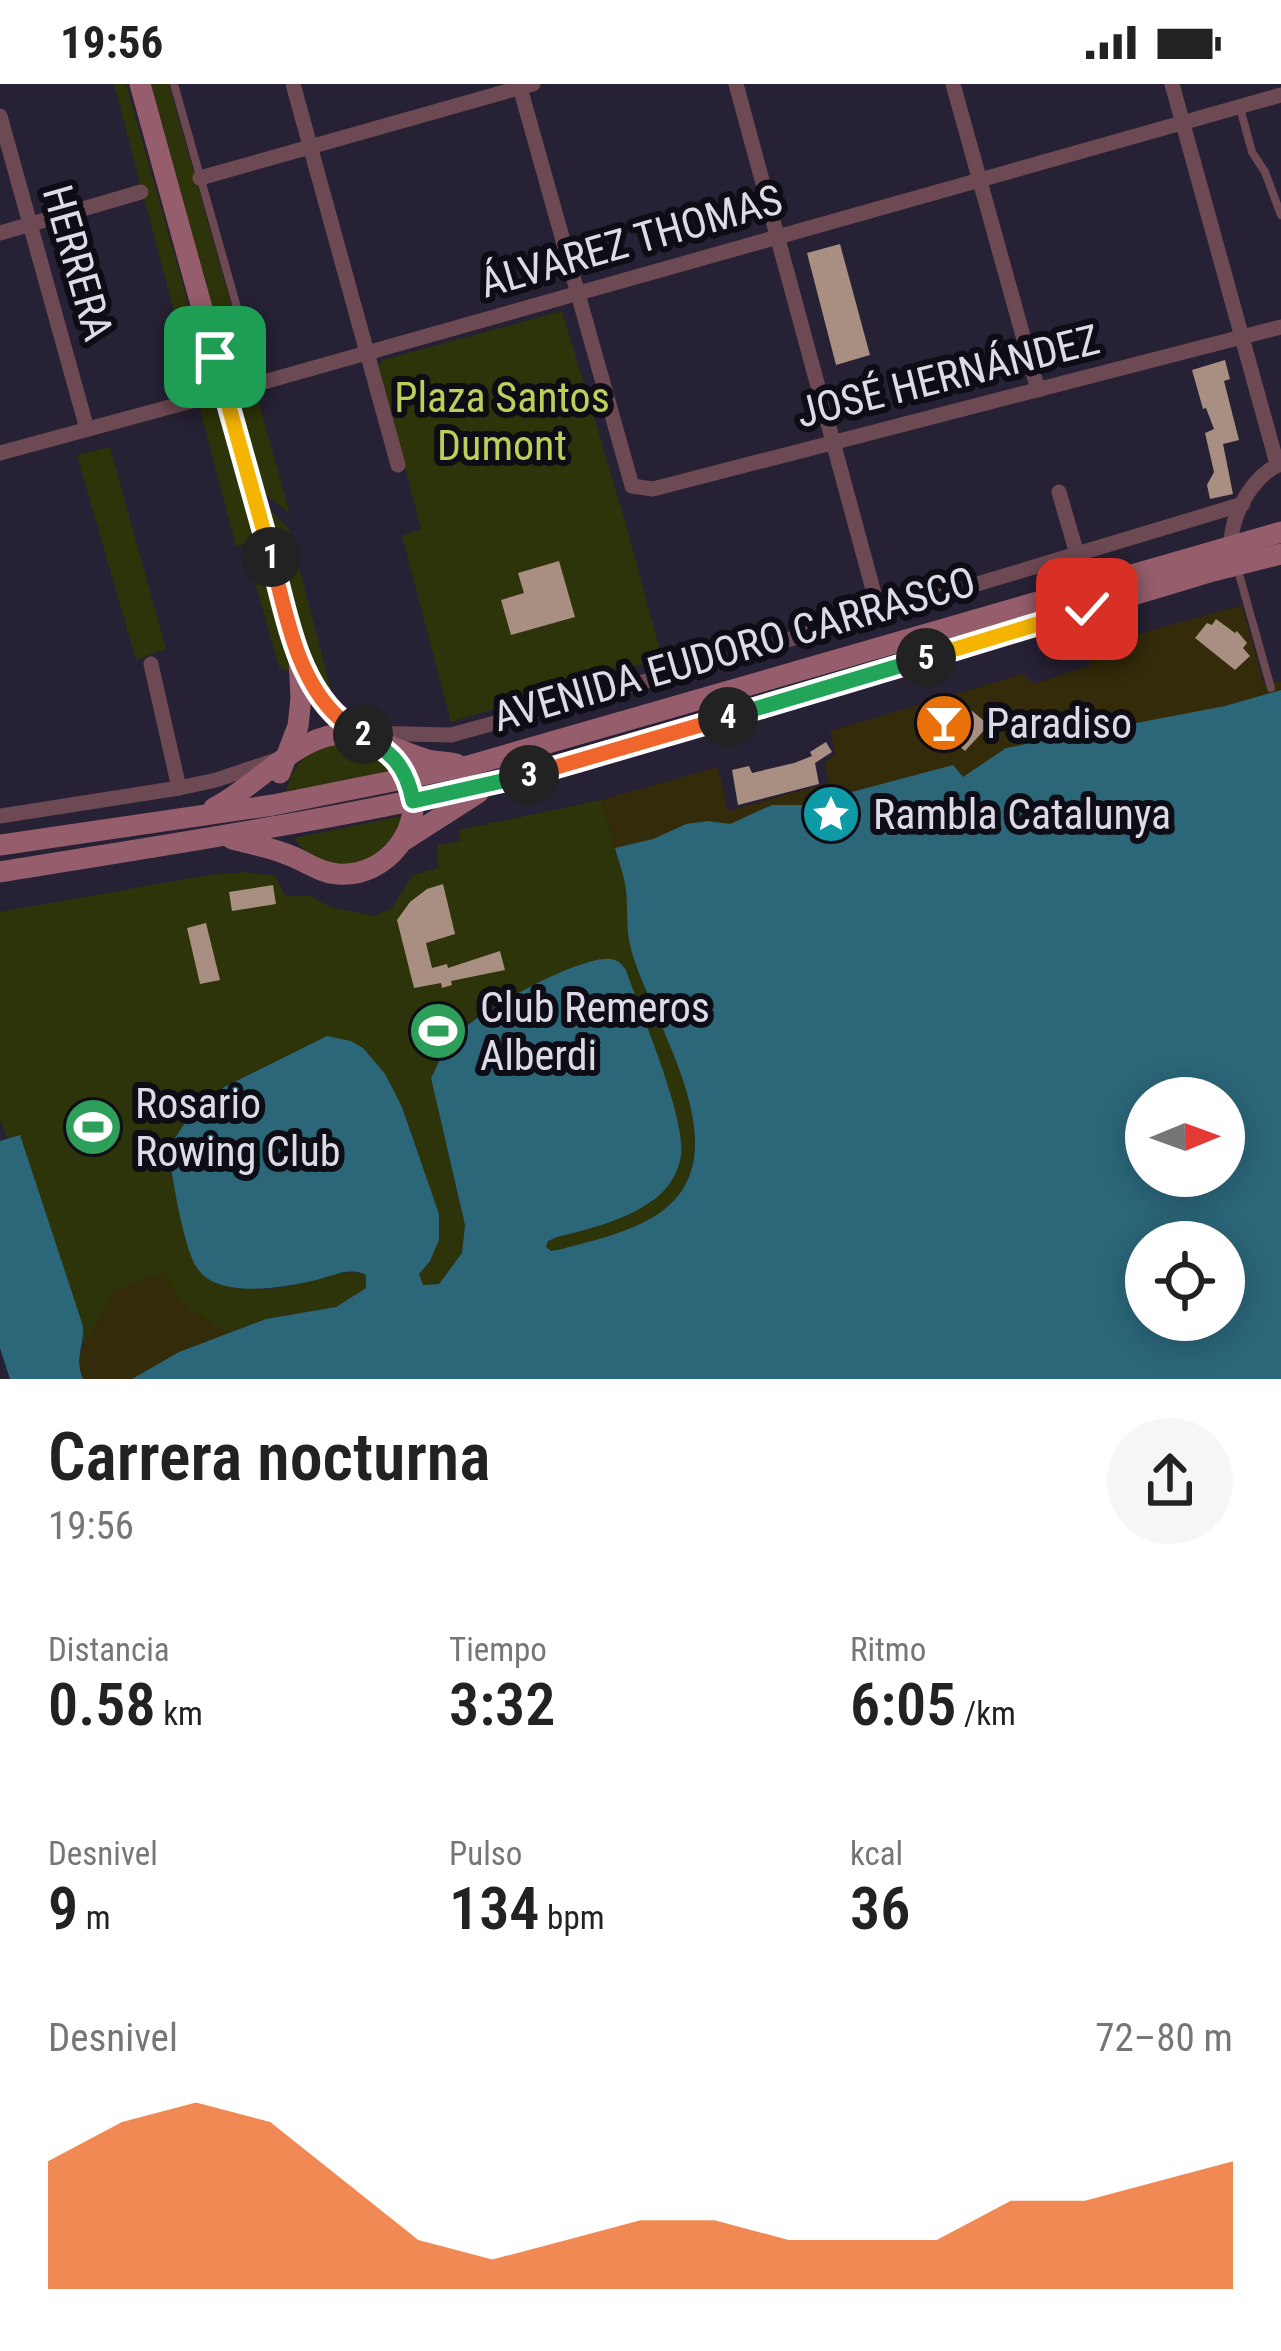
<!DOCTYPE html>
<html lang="es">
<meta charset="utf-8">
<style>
body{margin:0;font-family:"Roboto Condensed",sans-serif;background:#f6f6f6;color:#222;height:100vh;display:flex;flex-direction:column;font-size:45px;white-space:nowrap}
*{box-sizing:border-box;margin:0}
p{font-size:39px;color:#767676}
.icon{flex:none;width:66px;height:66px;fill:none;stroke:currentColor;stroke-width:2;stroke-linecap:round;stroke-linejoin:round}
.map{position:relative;height:1295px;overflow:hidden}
.side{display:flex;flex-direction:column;background:#fff;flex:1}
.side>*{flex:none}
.needle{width:78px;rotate:89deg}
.tools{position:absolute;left:1125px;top:993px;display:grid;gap:24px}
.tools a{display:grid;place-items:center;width:120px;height:120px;border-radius:50%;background:#fff;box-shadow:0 6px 30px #0003;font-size:60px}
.pin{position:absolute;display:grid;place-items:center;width:102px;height:102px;color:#fff;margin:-51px;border-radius:24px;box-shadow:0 6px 18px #0006}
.km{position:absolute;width:60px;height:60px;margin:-30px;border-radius:50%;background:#222;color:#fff;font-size:33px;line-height:60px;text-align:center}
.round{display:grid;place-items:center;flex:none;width:126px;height:126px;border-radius:63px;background:#f6f6f6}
.headline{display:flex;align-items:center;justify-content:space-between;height:204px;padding:0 48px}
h1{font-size:66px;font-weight:600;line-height:90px}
.figures{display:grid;grid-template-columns:repeat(3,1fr);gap:18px;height:204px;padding:12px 48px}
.figures div{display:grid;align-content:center}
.figures b{font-size:60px;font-weight:600}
.figures small{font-size:33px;font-weight:400}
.figures p{font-size:33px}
.chart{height:336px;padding:24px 48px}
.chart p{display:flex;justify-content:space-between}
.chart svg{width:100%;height:216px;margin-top:12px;fill:#ea580c;opacity:.7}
.status{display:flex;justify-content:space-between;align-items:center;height:84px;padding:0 60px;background:#fff;direction:ltr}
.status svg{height:33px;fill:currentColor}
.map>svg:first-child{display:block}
.green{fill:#2e3409}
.sand{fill:#332b0a}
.water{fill:#2b6679;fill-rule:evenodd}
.building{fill:#a98e82}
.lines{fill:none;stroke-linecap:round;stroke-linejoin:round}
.lane{stroke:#6d4953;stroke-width:8}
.street{stroke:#6d4953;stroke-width:15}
.secondary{stroke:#965d6c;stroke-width:21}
.street-bridge{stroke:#6d4953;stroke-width:15}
.split-1-casing{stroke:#fff;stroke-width:24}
.split-2-casing{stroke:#fff;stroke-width:24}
.split-3-casing{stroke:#fff;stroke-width:24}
.split-4-casing{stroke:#fff;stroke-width:24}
.split-5-casing{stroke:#fff;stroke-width:24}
.split-6-casing{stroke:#fff;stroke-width:24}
.split-1{stroke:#f5b400;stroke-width:15}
.split-2{stroke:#f0652b;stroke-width:15}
.split-3{stroke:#22a559;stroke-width:15}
.split-4{stroke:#f0652b;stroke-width:15}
.split-5{stroke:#22a559;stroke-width:15}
.split-6{stroke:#f5b400;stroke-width:15}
.labels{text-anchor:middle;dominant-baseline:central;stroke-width:12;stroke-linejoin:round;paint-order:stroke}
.street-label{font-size:42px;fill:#dddbe8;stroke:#0e0c15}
.park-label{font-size:42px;fill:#bdcf5a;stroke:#0e0c15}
.poi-label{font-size:42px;fill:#dddbe8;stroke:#0e0c15;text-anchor:start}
</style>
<div class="status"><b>19:56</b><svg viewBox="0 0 49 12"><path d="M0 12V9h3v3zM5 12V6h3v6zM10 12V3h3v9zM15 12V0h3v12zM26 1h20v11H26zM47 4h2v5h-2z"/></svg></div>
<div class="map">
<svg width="1281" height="1295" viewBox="0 0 1281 1295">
<rect width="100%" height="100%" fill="#262134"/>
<!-- green -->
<g class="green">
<path d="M114 0H126L285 560 283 562 287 567 289 588 279 583 244 460 236 462Z"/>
<path d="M151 0H169L290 430 264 409Z"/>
<path d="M562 227 625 437 662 574 451 638 402 452 421 445 379 282 383 276Z"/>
<path d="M110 363 166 565 136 576 77 371Z"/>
<path d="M269 425 289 445 333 613 316 587 310 572 267 426Z"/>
<path d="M324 660H362L395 688 286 707C292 684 303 672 324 660Z"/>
<path d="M601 716C610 744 622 775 626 805 628 825 626 849 632 869 656 935 732 1056 672 1120 645 1148 597 1155 562 1165L551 1167 546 1163 547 1157 557 1153 625 1132 653 1117 680 1049 674 1023 626 886 608 875C563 886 487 918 455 952 445 963 438 981 431 993L465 1141 462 1169 439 1200 423 1202 419 1190 430 1177 439 1130 402 1023 327 952 224 1003 188 1034 168 1065 173 1099 196 1182C215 1190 240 1204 261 1205 292 1207 342 1180 366 1191V1204L336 1223 266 1235 179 1268 132 1295H83V1242L19 1051 7 1054 0 1036V828L208 791 245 788 276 792 285 812H311L330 823 374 832 392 824 413 791 438 784V761L460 757 459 746Z"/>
<path d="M403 732C390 785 326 799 294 754Z"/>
</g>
<!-- sand -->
<g class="sand">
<path d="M1242 521 1264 601 1281 597V678L630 863 625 800 601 716 718 683 728 727 829 699 824 679 836 670 830 647 1023 590 1034 600 1091 581 1085 565Z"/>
<path d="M156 1191 168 1196 181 1218 229 1250 179 1268 132 1295H83C69 1258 104 1241 112 1208Z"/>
</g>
<!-- water -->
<g class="water">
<path d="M1281 606V1295H132L179 1268 266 1235 336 1223 366 1204V1191C349 1182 331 1193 312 1197 282 1204 217 1215 197 1184 183 1163 172 1091 168 1065L188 1034 224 1003 327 952 351 957 363 964 385 990 402 1023 439 1130V1156L430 1177 419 1190 423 1201 439 1200 462 1169 465 1141 431 994C438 981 444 964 454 953 475 929 580 871 611 875 620 877 620 879 626 886 640 927 686 1033 681 1072 678 1090 667 1107 652 1117 624 1137 589 1145 557 1153L548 1157 546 1163 551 1167 562 1165C594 1156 629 1149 658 1130 747 1071 650 937 631 865 625 844 629 821 625 800 623 788 618 776 615 764L653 755 686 740 708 737 730 740 772 721H803L953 681 963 693 1006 664 1225 622ZM1224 1014V1092H1146V1014ZM1224 1158V1236H1146V1158Z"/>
<path d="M20 1051 83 1242C84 1266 74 1272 83 1295H10L0 1264V1057Z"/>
</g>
<!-- building -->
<g class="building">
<path d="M840 160 870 271 836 281 807 169Z"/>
<path d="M1225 276 1230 295 1224 297 1239 356 1223 360 1233 410 1210 415 1207 401 1214 388 1205 349 1214 345 1206 324 1203 325 1192 286Z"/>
<path d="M559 477 575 533 511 551 501 516 524 509 518 489Z"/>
<path d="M1216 535 1235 549 1237 547 1247 559 1243 564 1250 572 1235 586 1195 554 1207 539 1212 541Z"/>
<path d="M953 611 989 641 965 667 957 660 959 658 925 633 936 615Z"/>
<path d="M826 658 832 668 815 679 819 700 738 721 732 686 749 682 752 689 794 679 812 672 810 668Z"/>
<path d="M443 800 455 850 426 859 432 884 447 880 448 884 500 867 505 886 451 897 452 901 442 904 441 899 414 904 397 836 410 818 427 805Z"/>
<path d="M273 801 276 820 232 827 229 808Z"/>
<path d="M206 839 220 896 200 900 187 844Z"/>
</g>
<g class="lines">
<!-- lane -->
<g class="lane">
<path d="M174 0 258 298"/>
<path d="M1240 24 1252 68 1265 88 1281 131"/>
<path d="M1237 483 1271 604"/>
</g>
<!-- street -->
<g class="street">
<path d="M293 0 398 381"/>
<path d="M519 0 632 402 653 405 1281 243"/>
<path d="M736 0 878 524"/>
<path d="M953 0 1038 306"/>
<path d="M1172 0 1277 380"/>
<path d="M0 32 87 345"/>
<path d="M200 94 533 0"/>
<path d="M0 149 141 108"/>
<path d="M253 301 1281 11"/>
<path d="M0 369 199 315"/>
<path d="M1059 408 1077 470"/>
<path d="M1233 471C1224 440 1252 390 1281 380"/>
<path d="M151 580 179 704"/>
<path d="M364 649 451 651 715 578 869 531 878 524 891 526 1243 420"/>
<path d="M0 732 179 704 216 696 273 677"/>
</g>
<!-- secondary -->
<g class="secondary">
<path d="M140 0 299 575 301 614 298 642 280 689"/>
<path d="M304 584C319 612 335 632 362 649"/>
<path d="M214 724C259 702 303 642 355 651 380 656 403 669 428 676 437 678 447 678 456 680"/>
<path d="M232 755C250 760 269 763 286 770 304 776 319 789 338 790 387 794 427 742 409 696 401 677 387 667 371 656"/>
<path d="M403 757 478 709"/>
<path d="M0 761 273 721 468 682 1281 448"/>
<path d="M0 788C194 756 389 728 579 678L1213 487 1281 470"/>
</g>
<!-- street-bridge -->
<path class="street-bridge" d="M199 315 253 301"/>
</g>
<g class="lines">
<!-- split-1 casing -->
<g class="split-1-casing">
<path id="split-1" d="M215 273 271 473"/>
</g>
<!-- split-2 casing -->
<g class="split-2-casing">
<path id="split-2" d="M271 473C286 527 295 594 339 634 346 640 355 645 363 650"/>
</g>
<!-- split-3 casing -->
<g class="split-3-casing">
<path id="split-3" d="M363 650C392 670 406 681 413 717L529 691"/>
</g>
<!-- split-4 casing -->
<g class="split-4-casing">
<path id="split-4" d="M529 691 728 633"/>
</g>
<!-- split-5 casing -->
<g class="split-5-casing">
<path id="split-5" d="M728 633 926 574"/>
</g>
<!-- split-6 casing -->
<g class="split-6-casing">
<path id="split-6" d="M926 574 1087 525"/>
</g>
<!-- split-1 -->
<use href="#split-1" class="split-1"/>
<!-- split-2 -->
<use href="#split-2" class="split-2"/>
<!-- split-3 -->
<use href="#split-3" class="split-3"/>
<!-- split-4 -->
<use href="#split-4" class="split-4"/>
<!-- split-5 -->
<use href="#split-5" class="split-5"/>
<!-- split-6 -->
<use href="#split-6" class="split-6"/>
</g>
<!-- icons -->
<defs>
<g id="bar-disc" transform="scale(3)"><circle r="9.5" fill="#e8710a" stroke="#0e0c15"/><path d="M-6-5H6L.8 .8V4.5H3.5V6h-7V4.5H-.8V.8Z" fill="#fff"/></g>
<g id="sight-disc" transform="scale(3)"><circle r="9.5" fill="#0f9aa8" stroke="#0e0c15"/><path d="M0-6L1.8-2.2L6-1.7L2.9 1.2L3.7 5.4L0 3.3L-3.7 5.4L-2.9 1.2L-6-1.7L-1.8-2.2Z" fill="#fff"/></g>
<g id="stadium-disc" transform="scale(3)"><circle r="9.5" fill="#2e9e5b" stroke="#0e0c15"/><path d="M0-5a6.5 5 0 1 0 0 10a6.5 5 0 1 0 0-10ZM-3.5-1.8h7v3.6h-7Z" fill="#fff"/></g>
</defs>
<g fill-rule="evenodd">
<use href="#bar-disc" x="944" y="639"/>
<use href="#sight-disc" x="831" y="730"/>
<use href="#stadium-disc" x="438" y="947"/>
<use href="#stadium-disc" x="93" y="1043"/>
</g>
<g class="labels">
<!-- street labels -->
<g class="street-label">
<text transform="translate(631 157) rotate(-16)">ÁLVAREZ THOMAS</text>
<text transform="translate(78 179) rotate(74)">HERRERA</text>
<text transform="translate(948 292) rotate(-14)">JOSÉ HERNÁNDEZ</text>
<text transform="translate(734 565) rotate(-16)">AVENIDA EUDORO CARRASCO</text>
</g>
<!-- park labels -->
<g class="park-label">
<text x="502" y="313">Plaza Santos<tspan x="502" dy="48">Dumont</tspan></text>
</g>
<!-- poi labels -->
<g class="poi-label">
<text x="986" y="639">Paradiso</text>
<text x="873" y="730">Rambla Catalunya</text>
<text x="480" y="923">Club Remeros<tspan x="480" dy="48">Alberdi</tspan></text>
<text x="135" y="1019">Rosario<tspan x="135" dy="48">Rowing Club</tspan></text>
</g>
</g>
</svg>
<div class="tools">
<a><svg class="needle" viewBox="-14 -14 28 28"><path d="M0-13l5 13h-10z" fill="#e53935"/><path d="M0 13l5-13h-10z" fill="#767676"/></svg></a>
<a><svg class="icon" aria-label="locate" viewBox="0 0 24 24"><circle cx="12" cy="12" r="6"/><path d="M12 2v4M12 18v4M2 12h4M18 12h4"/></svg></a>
</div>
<div class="pin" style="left:215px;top:273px;background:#1e9e55"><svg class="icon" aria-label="arrive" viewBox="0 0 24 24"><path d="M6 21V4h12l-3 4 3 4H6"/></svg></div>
<div class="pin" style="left:1087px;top:525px;background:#d93025"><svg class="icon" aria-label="check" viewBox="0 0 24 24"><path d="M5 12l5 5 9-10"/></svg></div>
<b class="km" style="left:271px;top:473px">1</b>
<b class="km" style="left:363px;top:650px">2</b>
<b class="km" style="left:529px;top:691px">3</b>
<b class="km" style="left:728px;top:633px">4</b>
<b class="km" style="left:926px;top:574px">5</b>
</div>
<section class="side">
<div class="headline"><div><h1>Carrera nocturna</h1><p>19:56</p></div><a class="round"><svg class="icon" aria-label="share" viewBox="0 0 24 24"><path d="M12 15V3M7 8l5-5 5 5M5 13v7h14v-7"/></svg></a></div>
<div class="figures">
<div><p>Distancia</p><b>0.58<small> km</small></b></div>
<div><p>Tiempo</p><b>3:32</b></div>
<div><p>Ritmo</p><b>6:05<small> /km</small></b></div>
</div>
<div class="figures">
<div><p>Desnivel</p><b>9<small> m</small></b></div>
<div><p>Pulso</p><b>134<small> bpm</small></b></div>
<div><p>kcal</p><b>36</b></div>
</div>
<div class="chart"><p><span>Desnivel</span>72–80 m</p>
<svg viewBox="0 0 160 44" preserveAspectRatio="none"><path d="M0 44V18L10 10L20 6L30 10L40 22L50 34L60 38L70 34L80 30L90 30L100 34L110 34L120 34L130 26L140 26L150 22L160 18V44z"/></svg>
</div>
</section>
